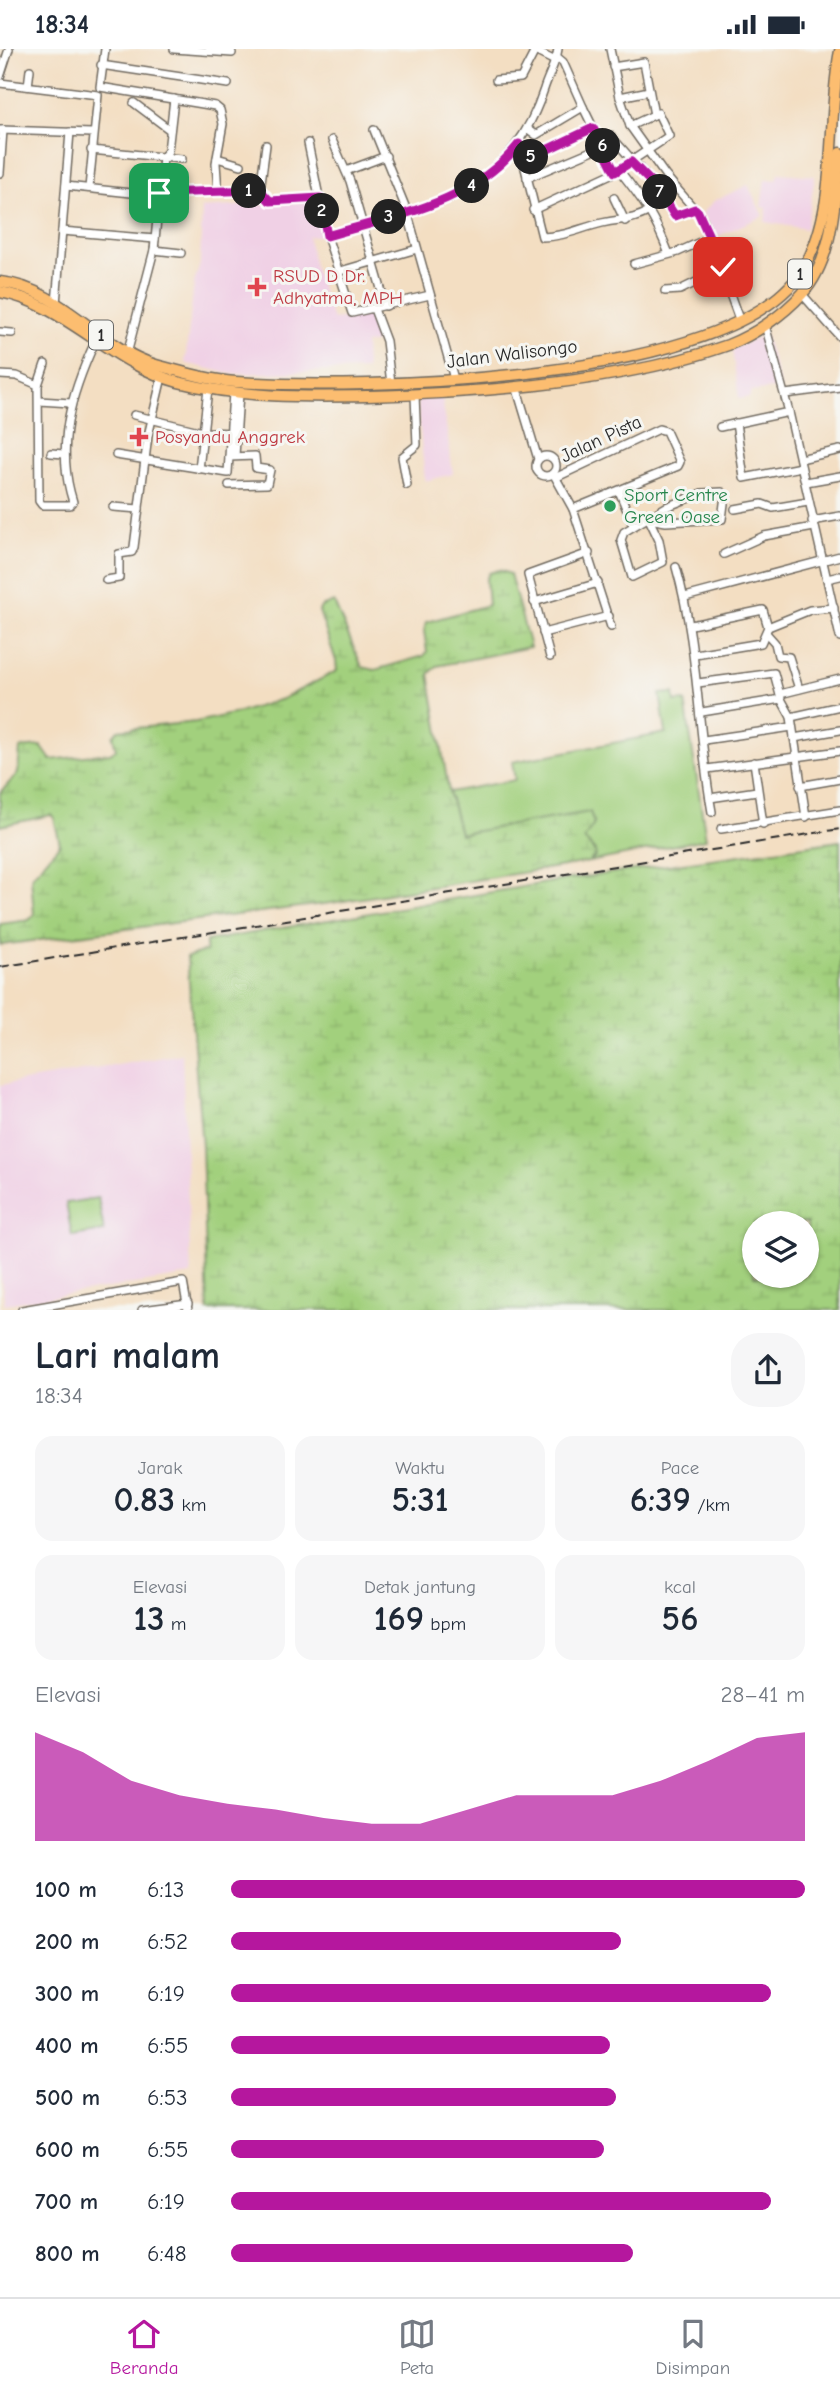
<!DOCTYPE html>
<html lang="id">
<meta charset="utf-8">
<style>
body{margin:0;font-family:"Comic Neue",sans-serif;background:#f6f6f7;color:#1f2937;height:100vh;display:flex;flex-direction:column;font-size:26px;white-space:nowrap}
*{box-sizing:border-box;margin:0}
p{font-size:23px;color:#747a83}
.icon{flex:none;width:38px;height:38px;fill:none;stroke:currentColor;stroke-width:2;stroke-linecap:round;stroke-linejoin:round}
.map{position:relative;height:1261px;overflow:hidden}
.sheet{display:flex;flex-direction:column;background:#fff;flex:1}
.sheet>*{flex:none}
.tools{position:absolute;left:742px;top:1162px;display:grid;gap:14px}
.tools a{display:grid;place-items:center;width:77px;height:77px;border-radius:50%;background:#fff;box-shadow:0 2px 5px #0004;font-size:35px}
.pin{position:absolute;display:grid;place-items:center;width:60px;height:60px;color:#fff;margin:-30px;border-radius:14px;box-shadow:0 4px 10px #0006}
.km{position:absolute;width:35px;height:35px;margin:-18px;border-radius:50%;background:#222;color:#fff;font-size:19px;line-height:35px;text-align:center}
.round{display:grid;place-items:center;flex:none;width:74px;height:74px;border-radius:28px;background:#f6f6f7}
.summary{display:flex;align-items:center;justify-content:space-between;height:119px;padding:0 35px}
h1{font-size:38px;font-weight:700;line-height:52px}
.figures{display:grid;grid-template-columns:repeat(3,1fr);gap:10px;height:119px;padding:7px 35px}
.figures div{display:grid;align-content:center;border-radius:18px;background:#f6f6f7;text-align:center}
.figures b{font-size:35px;font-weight:700}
.figures small{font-size:19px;font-weight:400}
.figures p{font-size:19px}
.chart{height:196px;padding:14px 35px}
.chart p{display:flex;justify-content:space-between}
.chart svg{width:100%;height:126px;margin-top:7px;fill:#b5179e;opacity:.7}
ul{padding:0 35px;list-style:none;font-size:23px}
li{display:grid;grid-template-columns:112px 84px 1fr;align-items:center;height:52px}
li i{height:18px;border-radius:9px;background:#b5179e}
.status{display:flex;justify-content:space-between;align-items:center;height:49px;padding:0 35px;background:#fff;direction:ltr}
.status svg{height:19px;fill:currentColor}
.menu{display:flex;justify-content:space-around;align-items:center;height:98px;border-top:2px solid #e0e1e3;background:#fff;font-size:19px;color:#747a83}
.menu a{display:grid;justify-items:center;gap:4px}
.menu .current{color:#b5179e}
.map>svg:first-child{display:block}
.built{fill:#f0d0e5}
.green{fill:#a2d07d;stroke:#667e54;stroke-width:2}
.wetland{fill:url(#wetland-marsh);stroke:#667e54;stroke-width:2;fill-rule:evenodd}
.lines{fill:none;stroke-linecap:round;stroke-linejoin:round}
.minor-casing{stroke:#716a60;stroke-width:10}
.highway-casing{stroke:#716a60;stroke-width:13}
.minor{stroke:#fff;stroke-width:7}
.highway{stroke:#fcbd6f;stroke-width:10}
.rail{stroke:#2b2b2b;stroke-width:2;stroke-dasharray:10 5;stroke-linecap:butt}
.route-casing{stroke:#fff;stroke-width:14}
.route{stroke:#b5179e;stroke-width:9}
.health-dot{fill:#e0444e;stroke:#f6f6f2;stroke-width:2.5}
.leisure-dot{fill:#2e9e5b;stroke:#f6f6f2;stroke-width:2.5}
.labels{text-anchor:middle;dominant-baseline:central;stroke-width:6;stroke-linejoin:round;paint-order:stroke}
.shield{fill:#f6f6f2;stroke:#686867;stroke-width:2}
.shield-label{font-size:18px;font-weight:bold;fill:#2b2b2b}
.health-label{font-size:19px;fill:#be3a42;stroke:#f6f6f2;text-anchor:start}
.street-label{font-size:19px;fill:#2b2b2b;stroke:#f6f6f2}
.leisure-label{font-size:19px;fill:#27864d;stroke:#f6f6f2;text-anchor:start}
</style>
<div class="status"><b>18:34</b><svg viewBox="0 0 49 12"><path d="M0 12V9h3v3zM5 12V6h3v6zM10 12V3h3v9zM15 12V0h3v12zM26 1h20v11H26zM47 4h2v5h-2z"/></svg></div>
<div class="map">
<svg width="840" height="1261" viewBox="0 0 840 1261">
<defs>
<pattern id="wetland-marsh" width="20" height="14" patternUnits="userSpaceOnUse" patternTransform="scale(1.75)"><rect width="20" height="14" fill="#a2d07d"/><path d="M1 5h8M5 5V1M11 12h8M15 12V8" fill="none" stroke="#8cb36c"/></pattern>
</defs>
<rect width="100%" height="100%" fill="#f6f6f2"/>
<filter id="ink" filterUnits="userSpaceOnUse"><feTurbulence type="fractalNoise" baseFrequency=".0143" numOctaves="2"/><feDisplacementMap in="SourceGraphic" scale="14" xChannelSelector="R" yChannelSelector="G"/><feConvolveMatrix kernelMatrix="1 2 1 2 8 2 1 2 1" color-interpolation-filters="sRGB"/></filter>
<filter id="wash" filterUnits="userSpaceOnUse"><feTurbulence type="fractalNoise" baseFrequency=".00686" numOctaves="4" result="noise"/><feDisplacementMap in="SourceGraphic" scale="28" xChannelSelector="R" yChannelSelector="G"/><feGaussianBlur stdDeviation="1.57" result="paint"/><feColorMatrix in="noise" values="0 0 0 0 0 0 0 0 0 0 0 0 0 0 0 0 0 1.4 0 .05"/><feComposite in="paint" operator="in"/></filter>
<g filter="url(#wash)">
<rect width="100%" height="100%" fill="#f3dec2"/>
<!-- built -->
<g class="built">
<path d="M779 124 815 127 806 180 765 173 767 159 761 158 765 130 777 131Z"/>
<path d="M748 136 763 167 714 189 702 164 714 152Z"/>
<path d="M318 152 323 186 308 188 315 221 333 271 373 264 377 293 365 295 366 321 231 325 185 314 194 234 200 215 202 159Z"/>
<path d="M765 286 781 339 750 343V348L739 350 732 300Z"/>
<path d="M442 348 453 425 425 432 417 349Z"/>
<path d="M182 1005 191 1226 5 1255 0 1223V1036Z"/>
</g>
<!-- green -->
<g class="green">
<path d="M674 644 675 653 685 652 706 790 589 813 595 808V802L584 790 594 773 590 764 460 785 449 743 515 731 512 713 666 684 660 645Z"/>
<path d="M98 1149 104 1182 72 1187 66 1154Z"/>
</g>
<!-- wetland -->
<g class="wetland">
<path d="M499 521 510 525 530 598 437 617 429 625 449 743 460 785 590 763 594 775 584 790 596 805 589 813 331 854 0 896V875L29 871 34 866 31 828 60 795 54 769 51 766 0 777V744L18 724 20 699 41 697 51 711 110 704 116 700 113 687 118 681 196 673 241 663 282 650 337 622 336 612 319 562 321 558 334 553 362 618 375 621 424 607 427 603 424 582 426 573 488 556 486 531 489 524Z"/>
<path d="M840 792V1261H208L202 1098 187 908 206 902V892L569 830ZM807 1174V1227H754V1174Z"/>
</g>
</g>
<g filter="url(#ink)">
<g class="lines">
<!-- minor casing -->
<g class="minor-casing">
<g id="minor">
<path d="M105 0 100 38 215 57 220 61 223 75 216 114 218 143"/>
<path d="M174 0 232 4"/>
<path d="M531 0 555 12"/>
<path d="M610 0 620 48 630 77 665 126 703 170 740 273"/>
<path d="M557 8 563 13 583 58"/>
<path d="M101 16 228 35"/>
<path d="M613 18 644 13 654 66"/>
<path d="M0 28 9 0"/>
<path d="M496 31 521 29 536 0"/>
<path d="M0 34 98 46 89 139"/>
<path d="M28 37 30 21"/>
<path d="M620 48 649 42"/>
<path d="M134 54 170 81"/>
<path d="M528 80 536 86 583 58 615 123"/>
<path d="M0 81 92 84"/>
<path d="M374 81 407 162 454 330"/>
<path d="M610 86 657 139 675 167 695 160"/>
<path d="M332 91 350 132 386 257"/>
<path d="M308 94 327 187 352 264 430 246"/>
<path d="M519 95 542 188C563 188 581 179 602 174 623 169 629 173 650 162"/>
<path d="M91 101 182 110"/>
<path d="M163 108 168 102 174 50"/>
<path d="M217 109 241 116"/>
<path d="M523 112 593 79"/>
<path d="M619 121C643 151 655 168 669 205"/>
<path d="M346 122 386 107"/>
<path d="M0 124 3 81"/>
<path d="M527 129 603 97"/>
<path d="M66 137 159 147"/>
<path d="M260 141 266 96"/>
<path d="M159 144 260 141 270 152 320 149"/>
<path d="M614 149 625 172"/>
<path d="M533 161 615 123 669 87 658 64 630 77"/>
<path d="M62 182 155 190"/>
<path d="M327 187C425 158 508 150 544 40 548 27 556 14 558 0"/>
<path d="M154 201 181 204"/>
<path d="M634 215 678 203 711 188"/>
<path d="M337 223 417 200"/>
<path d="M665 242 680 241 723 220"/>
<path d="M802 245 840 288"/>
<path d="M56 255 70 83"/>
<path d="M374 260 386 292 391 335"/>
<path d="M765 276 789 363 840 588"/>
<path d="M0 283 12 284"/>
<path d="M127 305 154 201 163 108"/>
<path d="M0 326 17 327 38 336 39 452 42 456H70L73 453C55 397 71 345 95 293"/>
<path d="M38 336 45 315"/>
<path d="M516 337 538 410"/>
<path d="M785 345 840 338"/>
<path d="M39 352 71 354"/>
<path d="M134 366 203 383 236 384"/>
<path d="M736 374 744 429 801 418"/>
<path d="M720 378 789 363"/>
<path d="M51 404 64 405"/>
<path d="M116 406 228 424 233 343"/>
<circle cx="546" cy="417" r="10"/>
<path d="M235 407 239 344"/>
<path d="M229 408 255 407 256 419 270 421 267 435 229 436"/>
<path d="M800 410 840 401"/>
<path d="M199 420 208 340"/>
<path d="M553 424 573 460 611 578"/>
<path d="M557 428 659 380 666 382 680 413 678 417 573 460"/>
<path d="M806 433 840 427"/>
<path d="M407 436 402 408 417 396 415 346"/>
<path d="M619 442 633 476"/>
<path d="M113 458 139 460"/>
<path d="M735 460 762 455 773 459 808 453"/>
<path d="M649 470 659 491 663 513 632 528 621 491 624 483 666 458 702 444 722 443 725 447 722 470 666 473 649 470"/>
<path d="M812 472 840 467"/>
<path d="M724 505 764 487 814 478"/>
<path d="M676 518C699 598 697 681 712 763"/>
<path d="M827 530 840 527"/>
<path d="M106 531 119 529V505L132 503 134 498 148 387 162 328"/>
<path d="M685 548 840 507"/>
<path d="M534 553 598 534"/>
<path d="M691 576 763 561 768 578 761 594 695 605"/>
<path d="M768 578 810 561 834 559"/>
<path d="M543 584 609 567"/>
<path d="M767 585 775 594 778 607 789 608 799 640"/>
<path d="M550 608 528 526 589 504"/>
<path d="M698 634 774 624 781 650 791 668 806 768"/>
<path d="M780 645 840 630"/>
<path d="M702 663 781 650"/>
<path d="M791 668 840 657"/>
<path d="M794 689 840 681"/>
<path d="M704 691 792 678"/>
<path d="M754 713 763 775"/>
<path d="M707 720 840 702"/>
<path d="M800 737 840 730"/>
<path d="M710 749 757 742"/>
<path d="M721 780 840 761"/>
<path d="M22 1261 183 1233 188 1261"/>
<path d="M142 1261 188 1255"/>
</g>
</g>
<!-- highway casing -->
<g class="highway-casing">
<g id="highway">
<path d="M0 233C61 239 100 300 156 316 182 323 209 331 236 333 360 341 735 335 803 220 840 158 826 69 840 2"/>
<path d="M0 243C62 253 111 315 178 333 240 349 304 348 367 347 480 344 622 334 728 296 754 286 783 266 802 245 835 209 834 150 840 104"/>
</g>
</g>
<!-- minor -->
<use href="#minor" class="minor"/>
<!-- highway -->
<use href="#highway" class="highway"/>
<!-- rail -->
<path class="rail" d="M0 918 840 780"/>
</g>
</g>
<g class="lines" filter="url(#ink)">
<!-- route casing -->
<g class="route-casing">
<path id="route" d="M159 144 260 141 270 152 320 149 327 187C397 166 471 155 519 95L523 112 593 79 615 123 631 113 657 139 675 167 695 160 698 163 723 218"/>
</g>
<!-- route -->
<use href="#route" class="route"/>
</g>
<!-- markers -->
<g class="health-dot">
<path d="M253.5 227.5h7v7h7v7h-7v7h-7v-7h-7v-7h7z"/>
<path d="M135.5 377.5h7v7h7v7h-7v7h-7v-7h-7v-7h7z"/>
</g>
<circle class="leisure-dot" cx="610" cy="457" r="7"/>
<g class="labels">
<!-- shield labels -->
<g class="shield">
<rect x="788" y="210.5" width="24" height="29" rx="5"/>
<rect x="89" y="271.5" width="24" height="29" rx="5"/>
</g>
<g class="shield-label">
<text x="800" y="225">1</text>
<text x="101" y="286">1</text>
</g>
<!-- health labels -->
<g class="health-label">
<text x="273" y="227">RSUD D Dr.<tspan x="273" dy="22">Adhyatma, MPH</tspan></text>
<text x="155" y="388">Posyandu Anggrek</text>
</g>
<!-- street labels -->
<g class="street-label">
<text transform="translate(512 305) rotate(-7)">Jalan Walisongo</text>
<text transform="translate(601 390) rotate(-25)">Jalan Pista</text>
</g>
<!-- leisure labels -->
<g class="leisure-label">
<text x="624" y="446">Sport Centre<tspan x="624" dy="22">Green Oase</tspan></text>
</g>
</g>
</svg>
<div class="tools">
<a><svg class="icon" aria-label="layers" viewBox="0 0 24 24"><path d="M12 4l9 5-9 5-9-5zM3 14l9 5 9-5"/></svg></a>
</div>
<div class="pin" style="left:159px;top:144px;background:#1e9e55"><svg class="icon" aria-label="arrive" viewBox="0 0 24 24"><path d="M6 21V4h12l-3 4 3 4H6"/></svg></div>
<div class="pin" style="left:723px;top:218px;background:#d93025"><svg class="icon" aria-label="check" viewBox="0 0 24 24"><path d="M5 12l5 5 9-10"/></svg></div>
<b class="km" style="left:249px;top:142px">1</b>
<b class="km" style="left:322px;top:162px">2</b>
<b class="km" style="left:389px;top:168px">3</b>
<b class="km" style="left:472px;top:137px">4</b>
<b class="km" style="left:531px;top:108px">5</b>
<b class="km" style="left:603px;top:97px">6</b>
<b class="km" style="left:660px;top:143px">7</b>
</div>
<section class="sheet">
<div class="summary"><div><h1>Lari malam</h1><p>18:34</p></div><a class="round"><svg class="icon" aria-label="share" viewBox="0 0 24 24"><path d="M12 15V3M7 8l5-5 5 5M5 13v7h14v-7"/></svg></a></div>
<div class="figures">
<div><p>Jarak</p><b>0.83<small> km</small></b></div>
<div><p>Waktu</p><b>5:31</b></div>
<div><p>Pace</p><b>6:39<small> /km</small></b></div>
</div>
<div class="figures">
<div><p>Elevasi</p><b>13<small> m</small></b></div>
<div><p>Detak jantung</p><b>169<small> bpm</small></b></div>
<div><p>kcal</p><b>56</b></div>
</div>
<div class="chart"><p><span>Elevasi</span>28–41 m</p>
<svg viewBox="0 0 160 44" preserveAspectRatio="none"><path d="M0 44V6L10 13L20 23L30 28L40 31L50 33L60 36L70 38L80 38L90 33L100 28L110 28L120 28L130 23L140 16L150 8L160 6V44z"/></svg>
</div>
<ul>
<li><b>100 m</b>6:13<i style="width:100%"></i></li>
<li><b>200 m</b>6:52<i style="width:68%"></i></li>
<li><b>300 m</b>6:19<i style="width:94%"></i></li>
<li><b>400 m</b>6:55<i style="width:66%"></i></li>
<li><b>500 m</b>6:53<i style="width:67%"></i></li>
<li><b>600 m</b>6:55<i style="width:65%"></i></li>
<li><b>700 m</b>6:19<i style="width:94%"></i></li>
<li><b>800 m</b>6:48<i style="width:70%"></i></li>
</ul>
</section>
<nav class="menu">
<a class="current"><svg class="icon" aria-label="home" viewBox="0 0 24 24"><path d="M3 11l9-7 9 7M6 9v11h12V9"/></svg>Beranda</a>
<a><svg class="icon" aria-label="map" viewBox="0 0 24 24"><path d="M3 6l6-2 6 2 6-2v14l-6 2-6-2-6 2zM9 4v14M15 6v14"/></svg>Peta</a>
<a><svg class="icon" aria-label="saved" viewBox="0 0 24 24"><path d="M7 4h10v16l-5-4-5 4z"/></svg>Disimpan</a>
</nav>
